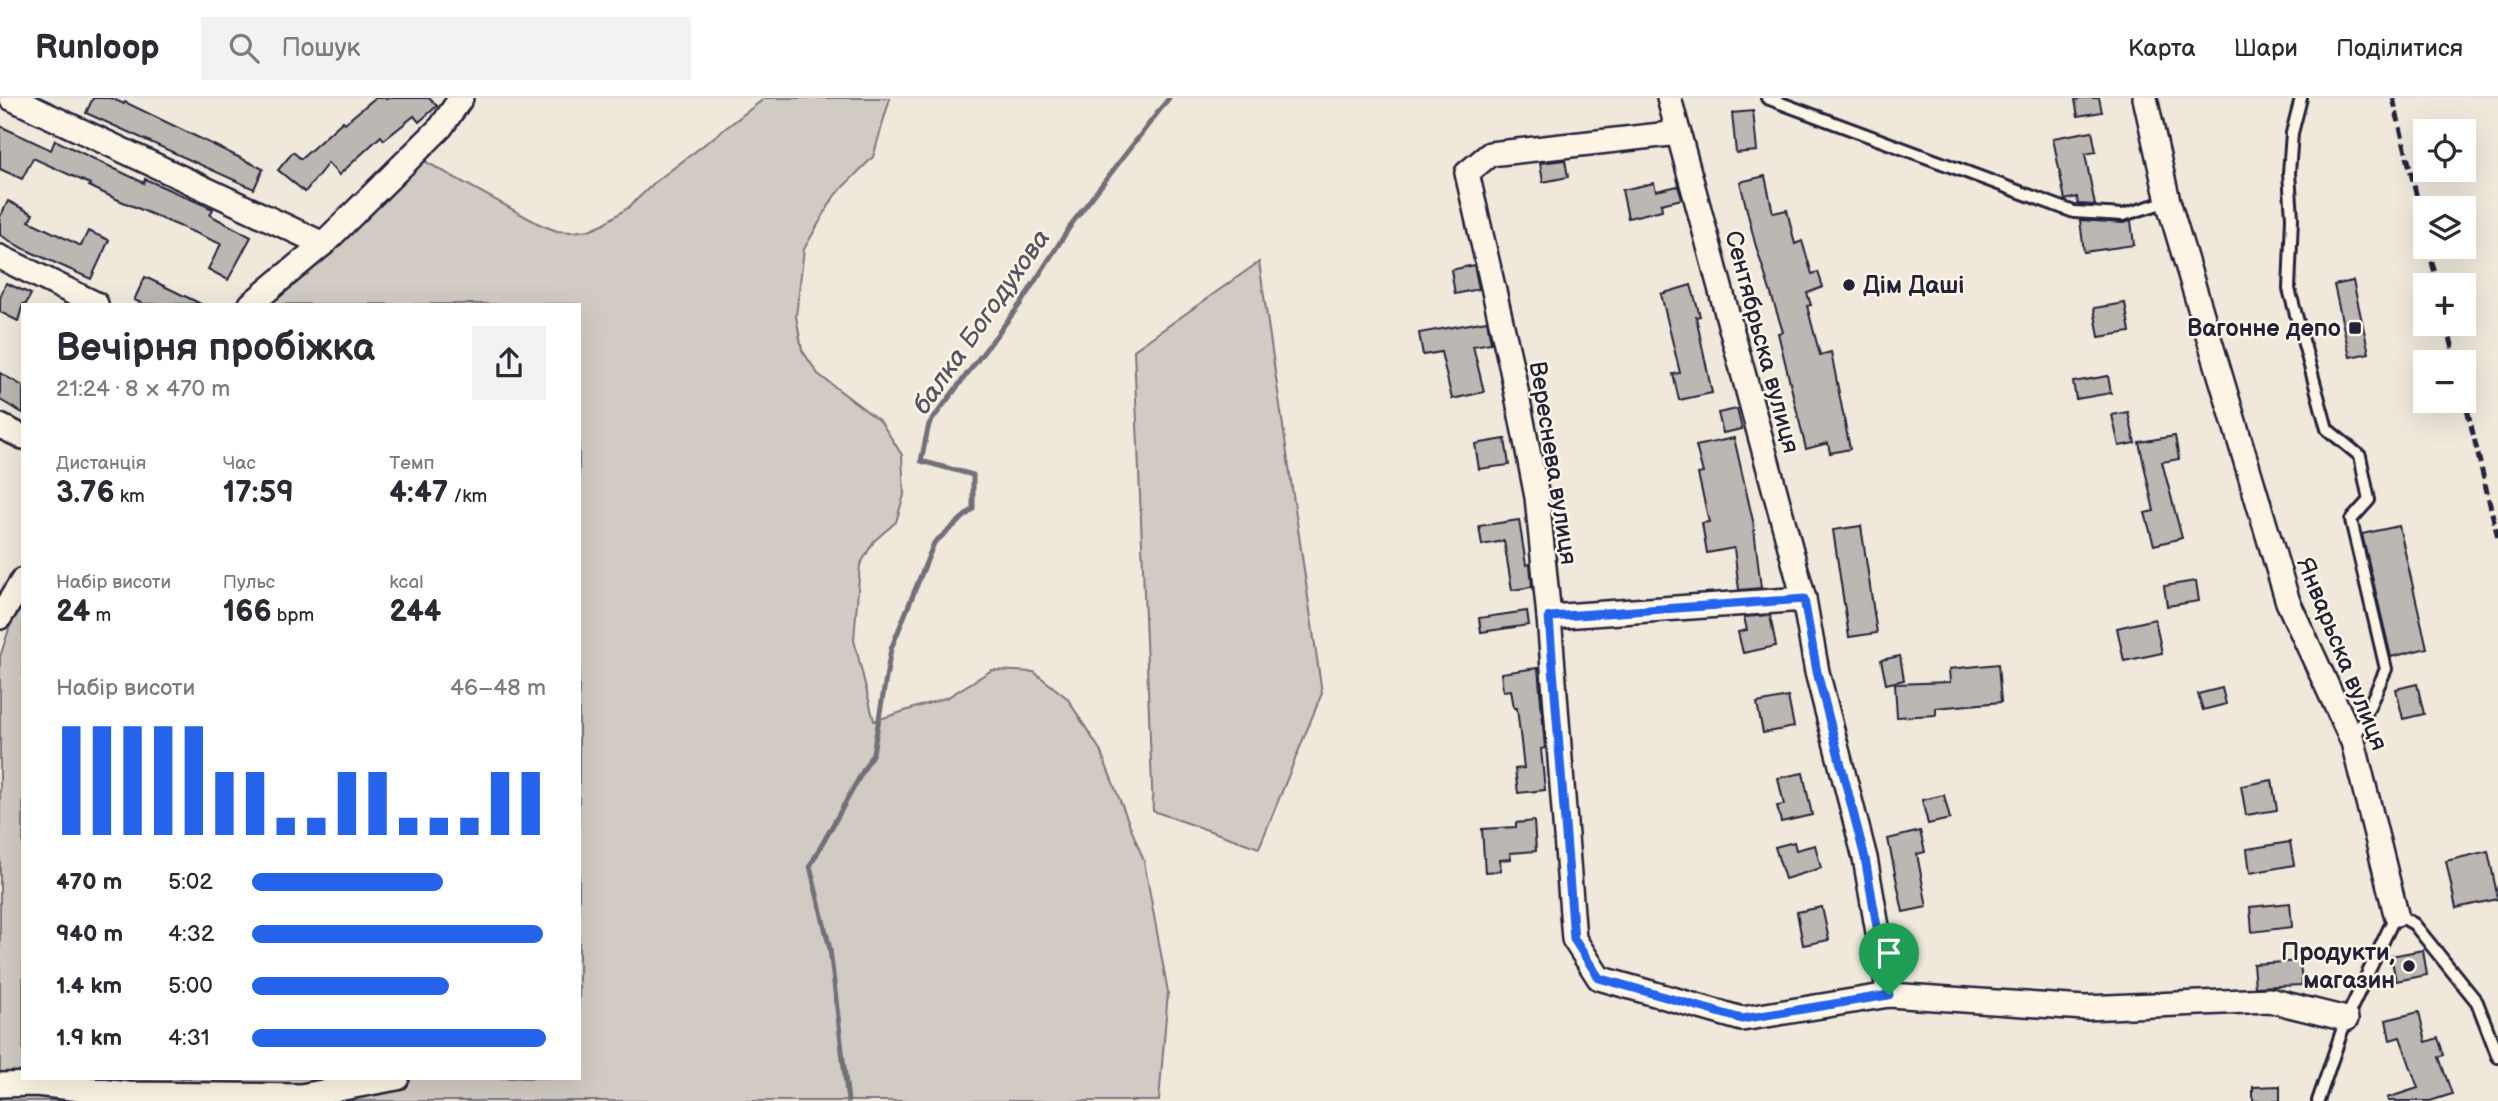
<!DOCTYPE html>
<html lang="uk">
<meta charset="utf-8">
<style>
body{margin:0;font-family:"Balsamiq Sans",sans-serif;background:#f2f2f3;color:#2b2b33;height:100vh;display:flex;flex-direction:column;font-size:26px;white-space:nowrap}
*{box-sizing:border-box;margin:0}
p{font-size:23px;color:#7c7c81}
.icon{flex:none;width:38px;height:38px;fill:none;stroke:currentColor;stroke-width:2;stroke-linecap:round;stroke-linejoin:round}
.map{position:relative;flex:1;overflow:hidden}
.drawer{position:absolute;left:21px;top:205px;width:560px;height:777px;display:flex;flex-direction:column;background:#fff;border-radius:0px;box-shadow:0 7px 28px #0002}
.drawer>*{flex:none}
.fabs{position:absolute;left:2413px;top:21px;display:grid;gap:14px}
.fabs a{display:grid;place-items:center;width:63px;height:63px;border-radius:0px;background:#fff;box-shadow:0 7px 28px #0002;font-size:35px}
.pin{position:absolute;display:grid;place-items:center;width:60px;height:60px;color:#fff;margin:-72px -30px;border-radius:50% 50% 50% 0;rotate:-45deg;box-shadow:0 0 7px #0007}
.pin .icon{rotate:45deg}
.round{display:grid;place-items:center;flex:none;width:74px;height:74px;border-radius:0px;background:#f2f2f3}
.head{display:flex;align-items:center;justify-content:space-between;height:119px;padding:0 35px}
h1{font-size:38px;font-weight:600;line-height:52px}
.metrics{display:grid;grid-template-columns:repeat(3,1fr);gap:10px;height:119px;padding:7px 35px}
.metrics div{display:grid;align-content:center}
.metrics b{font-size:30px;font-weight:600}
.metrics small{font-size:19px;font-weight:400}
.metrics p{font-size:19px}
.chart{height:196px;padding:14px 35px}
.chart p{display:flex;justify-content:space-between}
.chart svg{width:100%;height:126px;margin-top:7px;stroke:#2563eb;stroke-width:6}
ul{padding:0 35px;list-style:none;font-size:23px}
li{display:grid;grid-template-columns:112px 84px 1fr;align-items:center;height:52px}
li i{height:18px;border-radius:9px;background:#2563eb}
header{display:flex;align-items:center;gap:42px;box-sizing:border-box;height:98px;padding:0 35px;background:#fff;border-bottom:2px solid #e1e1e2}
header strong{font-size:33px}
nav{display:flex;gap:38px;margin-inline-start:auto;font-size:24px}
.search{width:490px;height:63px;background:#f2f2f3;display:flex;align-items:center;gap:18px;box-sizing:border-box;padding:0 24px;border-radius:0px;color:#7c7c81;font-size:26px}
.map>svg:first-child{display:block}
.green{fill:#d1cbc3;stroke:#7a767f;stroke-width:2}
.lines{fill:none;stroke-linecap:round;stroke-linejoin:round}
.stream{stroke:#716f79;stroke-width:5}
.building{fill:#bcb7b3;stroke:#22223b;stroke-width:2}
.service-casing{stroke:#22223b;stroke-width:16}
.minor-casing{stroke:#22223b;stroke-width:28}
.service{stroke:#fcf5e5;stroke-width:10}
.minor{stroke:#fcf5e5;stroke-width:23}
.rail{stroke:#22223b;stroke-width:5;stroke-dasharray:10 5;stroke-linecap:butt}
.route-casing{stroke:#fff;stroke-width:14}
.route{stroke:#2563eb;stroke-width:9}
.poi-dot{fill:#22223b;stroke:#fcf5e5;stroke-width:2.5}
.labels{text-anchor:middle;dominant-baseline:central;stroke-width:5;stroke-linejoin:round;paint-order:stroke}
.poi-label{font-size:24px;font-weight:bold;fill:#22223b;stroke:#fcf5e5;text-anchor:end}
.street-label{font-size:24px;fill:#22223b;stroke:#fcf5e5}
.water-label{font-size:26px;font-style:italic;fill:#575564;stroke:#fcf5e5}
</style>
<header>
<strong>Runloop</strong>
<div class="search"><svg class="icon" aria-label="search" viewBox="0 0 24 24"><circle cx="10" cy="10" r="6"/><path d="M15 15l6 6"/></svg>Пошук</div>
<nav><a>Карта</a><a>Шари</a><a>Поділитися</a></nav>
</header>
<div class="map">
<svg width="2498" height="1003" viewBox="0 0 2498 1003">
<rect width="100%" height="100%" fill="#efe8db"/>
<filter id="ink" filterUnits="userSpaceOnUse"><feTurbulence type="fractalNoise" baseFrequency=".0143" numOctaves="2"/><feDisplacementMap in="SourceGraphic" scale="14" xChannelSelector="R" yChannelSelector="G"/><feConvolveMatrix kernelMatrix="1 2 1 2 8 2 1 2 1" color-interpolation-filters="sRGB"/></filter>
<g filter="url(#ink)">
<!-- green -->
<g class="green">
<path d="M765 0H890L873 59 835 97 804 151 796 218 802 252 818 276 881 324 902 357 904 397 896 424 874 443 860 467 854 542 874 623 948 599 992 572 1034 574 1067 600 1100 652 1144 763 1168 894 1159 1003H0V559L11 525 23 508V980H579V206H271L421 61 539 126 557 133 572 134 589 132 603 126 629 109 654 85Z"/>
<path d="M1259 164 1322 595 1259 750 1153 713 1134 252Z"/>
</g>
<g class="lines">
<!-- stream -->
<path class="stream" d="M848 1003 830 851 810 768 873 655 891 551 934 445 973 411V377L921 363 929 326 1021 205 1073 124 1169 0"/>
</g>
<!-- building -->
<g class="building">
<path d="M93 0H111L124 6 125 4 263 71 254 91 86 15Z"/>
<path d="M375 0H429L437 8 419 24 414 18 384 42 381 38 339 77 328 65 305 94 278 72 293 54 301 61 343 23 345 25Z"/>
<path d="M2085 0H2099L2102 14 2078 18 2075 2Z"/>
<path d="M1753 13 1757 53 1736 55 1732 15Z"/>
<path d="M0 28 51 52 55 42 144 85 145 81 213 111 210 117 251 139 228 182 208 171 221 146 114 100 89 88 90 86 33 60 22 81 0 71Z"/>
<path d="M2092 33 2096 54 2085 56 2095 107 2078 106 2077 99 2065 102 2053 40Z"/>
<path d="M1565 62 1568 79 1543 84 1540 65Z"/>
<path d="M1765 78 1773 115 1787 112 1795 146 1802 143 1812 176 1818 174 1823 189 1807 195 1811 207 1807 208 1820 257 1831 254 1850 351 1830 355 1828 345 1806 351 1778 235 1783 234 1755 145 1740 84Z"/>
<path d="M1654 85 1656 93 1678 88 1682 101 1661 106 1662 112 1628 120 1622 92Z"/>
<path d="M8 103 33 116 29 123 81 148 88 133 109 142 91 181 22 150 0 137V119Z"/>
<path d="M2080 122 2123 125 2131 123 2134 147 2084 154Z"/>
<path d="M1474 167 1479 191 1455 196 1451 172Z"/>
<path d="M145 179 168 190 201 206H144L134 202Z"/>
<path d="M2353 183 2369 255 2350 259 2334 187Z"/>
<path d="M6 185 31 196 26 206H23L18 223 0 214V200Z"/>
<path d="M1691 187 1700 218 1696 219 1712 295 1679 302 1673 276 1680 275 1661 196Z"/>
<path d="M2125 205 2130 234 2099 239 2094 210Z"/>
<path d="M1487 223 1491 245 1473 248 1484 294 1452 301 1441 254 1423 257 1419 235Z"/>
<path d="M0 275 23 288V315L0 302Z"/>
<path d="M2108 278 2111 295 2076 301 2073 284Z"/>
<path d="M1737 311 1742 331 1723 335 1718 315Z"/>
<path d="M2128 314 2135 345 2119 348 2112 317Z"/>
<path d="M2175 338 2179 361 2162 364 2182 440 2154 447 2145 415 2154 413 2139 344Z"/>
<path d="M1734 340 1753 423 1761 490 1739 492 1734 450 1707 455 1702 425 1709 424 1698 376 1703 375 1696 348Z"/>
<path d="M1505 341 1509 367 1479 371 1475 346Z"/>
<path d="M1519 422 1526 467 1530 466 1532 489 1512 492 1504 443 1482 447 1479 428Z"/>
<path d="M1861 428 1877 535 1849 539 1833 432Z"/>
<path d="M2399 428 2427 550 2391 559 2362 436Z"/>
<path d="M2196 483 2199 503 2167 508 2164 488Z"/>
<path d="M1527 513 1529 527 1481 534 1479 520Z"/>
<path d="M1770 517 1776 548 1743 555 1738 534 1747 532 1744 519Z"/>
<path d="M2155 521 2162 555 2124 563 2117 530Z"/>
<path d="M1900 558 1904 582 1886 586 1881 562Z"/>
<path d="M1998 566 2001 604 1936 610V617L1897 619 1895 586 1950 584 1949 571Z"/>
<path d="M1538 570 1545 650 1541 651 1545 692 1518 695 1515 671 1524 670 1517 610H1514L1511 592 1503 593 1501 575Z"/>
<path d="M2417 586 2424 616 2403 621 2396 591Z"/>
<path d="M2222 590 2226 606 2203 612 2198 596Z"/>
<path d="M1788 599 1794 629 1763 635 1757 605Z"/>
<path d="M1803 675 1812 717 1781 724 1777 708 1784 707 1778 680Z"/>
<path d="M2272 682 2277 712 2246 717 2241 688Z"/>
<path d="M1944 697 1950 721 1928 726 1922 702Z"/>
<path d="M1534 723 1536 753 1510 755 1511 761 1500 762 1501 773 1485 774 1482 731 1516 729V725Z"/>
<path d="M1920 733 1925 754 1917 756 1927 809 1903 814 1888 741Z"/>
<path d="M1794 744 1796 752 1815 747 1821 770 1785 781 1775 749Z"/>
<path d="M2290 744 2294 767 2250 775 2247 751Z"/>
<path d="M2488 753 2498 801 2456 810 2446 763Z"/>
<path d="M2290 805 2292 829 2252 834 2250 809Z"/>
<path d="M1822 809 1829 842 1803 847 1797 814Z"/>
<path d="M2423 852 2427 877 2396 883 2391 858Z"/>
<path d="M2300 863 2302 887 2255 889 2253 866Z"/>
<path d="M2419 914 2426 944 2438 940 2444 957 2439 959 2452 996 2430 1003H2388L2387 1000 2418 990 2400 939 2390 942 2386 922Z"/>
<path d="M2280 988V1003H2253V989Z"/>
</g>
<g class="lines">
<!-- service casing -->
<g class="service-casing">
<g id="service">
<path d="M1767 0 2074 114 2123 117 2168 103"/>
<path d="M2301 0 2292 35 2289 75 2292 120 2289 191 2327 331 2360 358 2369 402 2351 422 2386 571 2354 642"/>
<path d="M2318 1003 2346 921 2396 816 2414 826 2477 904 2498 959"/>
</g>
</g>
<!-- minor casing -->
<g class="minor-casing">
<g id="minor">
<path d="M11 0 323 146"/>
<path d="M1669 0 1804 501 1817 574 1865 760 1889 897"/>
<path d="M2145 0 2168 103 2288 504 2353 644 2396 816"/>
<path d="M1679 35 1490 56 1467 75 1512 272 1537 399 1549 519 1574 841 1599 880 1742 921 1889 897 2085 910 2269 902 2346 921"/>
<path d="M0 159 96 206"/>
<path d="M251 206 323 146 441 29 461 0"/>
<path d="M0 328 23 339"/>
<path d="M0 519 23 482"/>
<path d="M1549 519 1804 501"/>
<path d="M0 987 35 986 128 996 301 998 397 980"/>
</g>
</g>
<!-- service -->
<use href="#service" class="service"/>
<!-- minor -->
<use href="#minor" class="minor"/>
<!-- rail -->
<g class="rail">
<path d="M2393 0 2426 137"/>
<path d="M2428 149 2438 187"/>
<path d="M2447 226 2456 264"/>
<path d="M2464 298 2498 440"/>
</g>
</g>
</g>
<g class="lines" filter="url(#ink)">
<!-- route casing -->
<g class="route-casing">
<path id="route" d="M1804 501 1817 574 1865 760 1889 897 1742 921 1599 880 1574 841 1549 519Z"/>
</g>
<!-- route -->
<use href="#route" class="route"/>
</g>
<!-- markers -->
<g class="poi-dot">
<circle cx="1849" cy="187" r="7"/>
<rect x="2348" y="223" width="14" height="14" rx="3.5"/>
<circle cx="2409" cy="868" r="7"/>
</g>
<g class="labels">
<!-- poi labels -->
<g class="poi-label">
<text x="1863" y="187" text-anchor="start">Дім Даші</text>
<text x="2341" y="230">Вагонне депо</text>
<text x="2395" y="854">Продукти,<tspan x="2395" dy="28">магазин</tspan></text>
</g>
<!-- street labels -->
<g class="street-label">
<text transform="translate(1762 244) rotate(75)">Сентябрьска вулиця</text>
<text transform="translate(1553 365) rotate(81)">Вереснева вулиця</text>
<text transform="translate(2342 556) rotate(68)">Январьска вулиця</text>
</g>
<!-- water labels -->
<g class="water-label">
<text transform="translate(982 224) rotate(-55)">балка Богодухова</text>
</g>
</g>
</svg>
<div class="fabs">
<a><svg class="icon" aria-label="locate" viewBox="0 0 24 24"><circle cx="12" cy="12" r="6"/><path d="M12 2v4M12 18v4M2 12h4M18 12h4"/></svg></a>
<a><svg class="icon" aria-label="layers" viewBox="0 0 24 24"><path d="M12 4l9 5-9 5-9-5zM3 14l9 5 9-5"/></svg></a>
<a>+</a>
<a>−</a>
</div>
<div class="pin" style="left:1889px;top:897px;background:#1e9e55"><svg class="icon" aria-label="arrive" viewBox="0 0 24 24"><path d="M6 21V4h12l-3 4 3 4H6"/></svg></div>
<section class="drawer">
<div class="head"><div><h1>Вечірня пробіжка</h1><p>21:24 · 8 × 470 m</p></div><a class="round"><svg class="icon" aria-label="share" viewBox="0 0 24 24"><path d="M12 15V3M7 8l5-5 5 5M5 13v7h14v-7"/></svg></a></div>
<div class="metrics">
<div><p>Дистанція</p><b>3.76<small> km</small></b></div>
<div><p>Час</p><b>17:59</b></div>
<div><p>Темп</p><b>4:47<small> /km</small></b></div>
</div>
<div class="metrics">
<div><p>Набір висоти</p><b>24<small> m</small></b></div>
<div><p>Пульс</p><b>166<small> bpm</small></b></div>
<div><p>kcal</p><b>244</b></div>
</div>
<div class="chart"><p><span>Набір висоти</span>46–48 m</p>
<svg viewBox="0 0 160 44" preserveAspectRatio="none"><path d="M5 44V6M15 44V6M25 44V6M35 44V6M45 44V6M55 44V22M65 44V22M75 44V38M85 44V38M95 44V22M105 44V22M115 44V38M125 44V38M135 44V38M145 44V22M155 44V22"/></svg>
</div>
<ul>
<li><b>470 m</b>5:02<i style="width:65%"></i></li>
<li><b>940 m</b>4:32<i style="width:99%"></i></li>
<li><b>1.4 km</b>5:00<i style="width:67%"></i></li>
<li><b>1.9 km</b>4:31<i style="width:100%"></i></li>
</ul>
</section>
</div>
